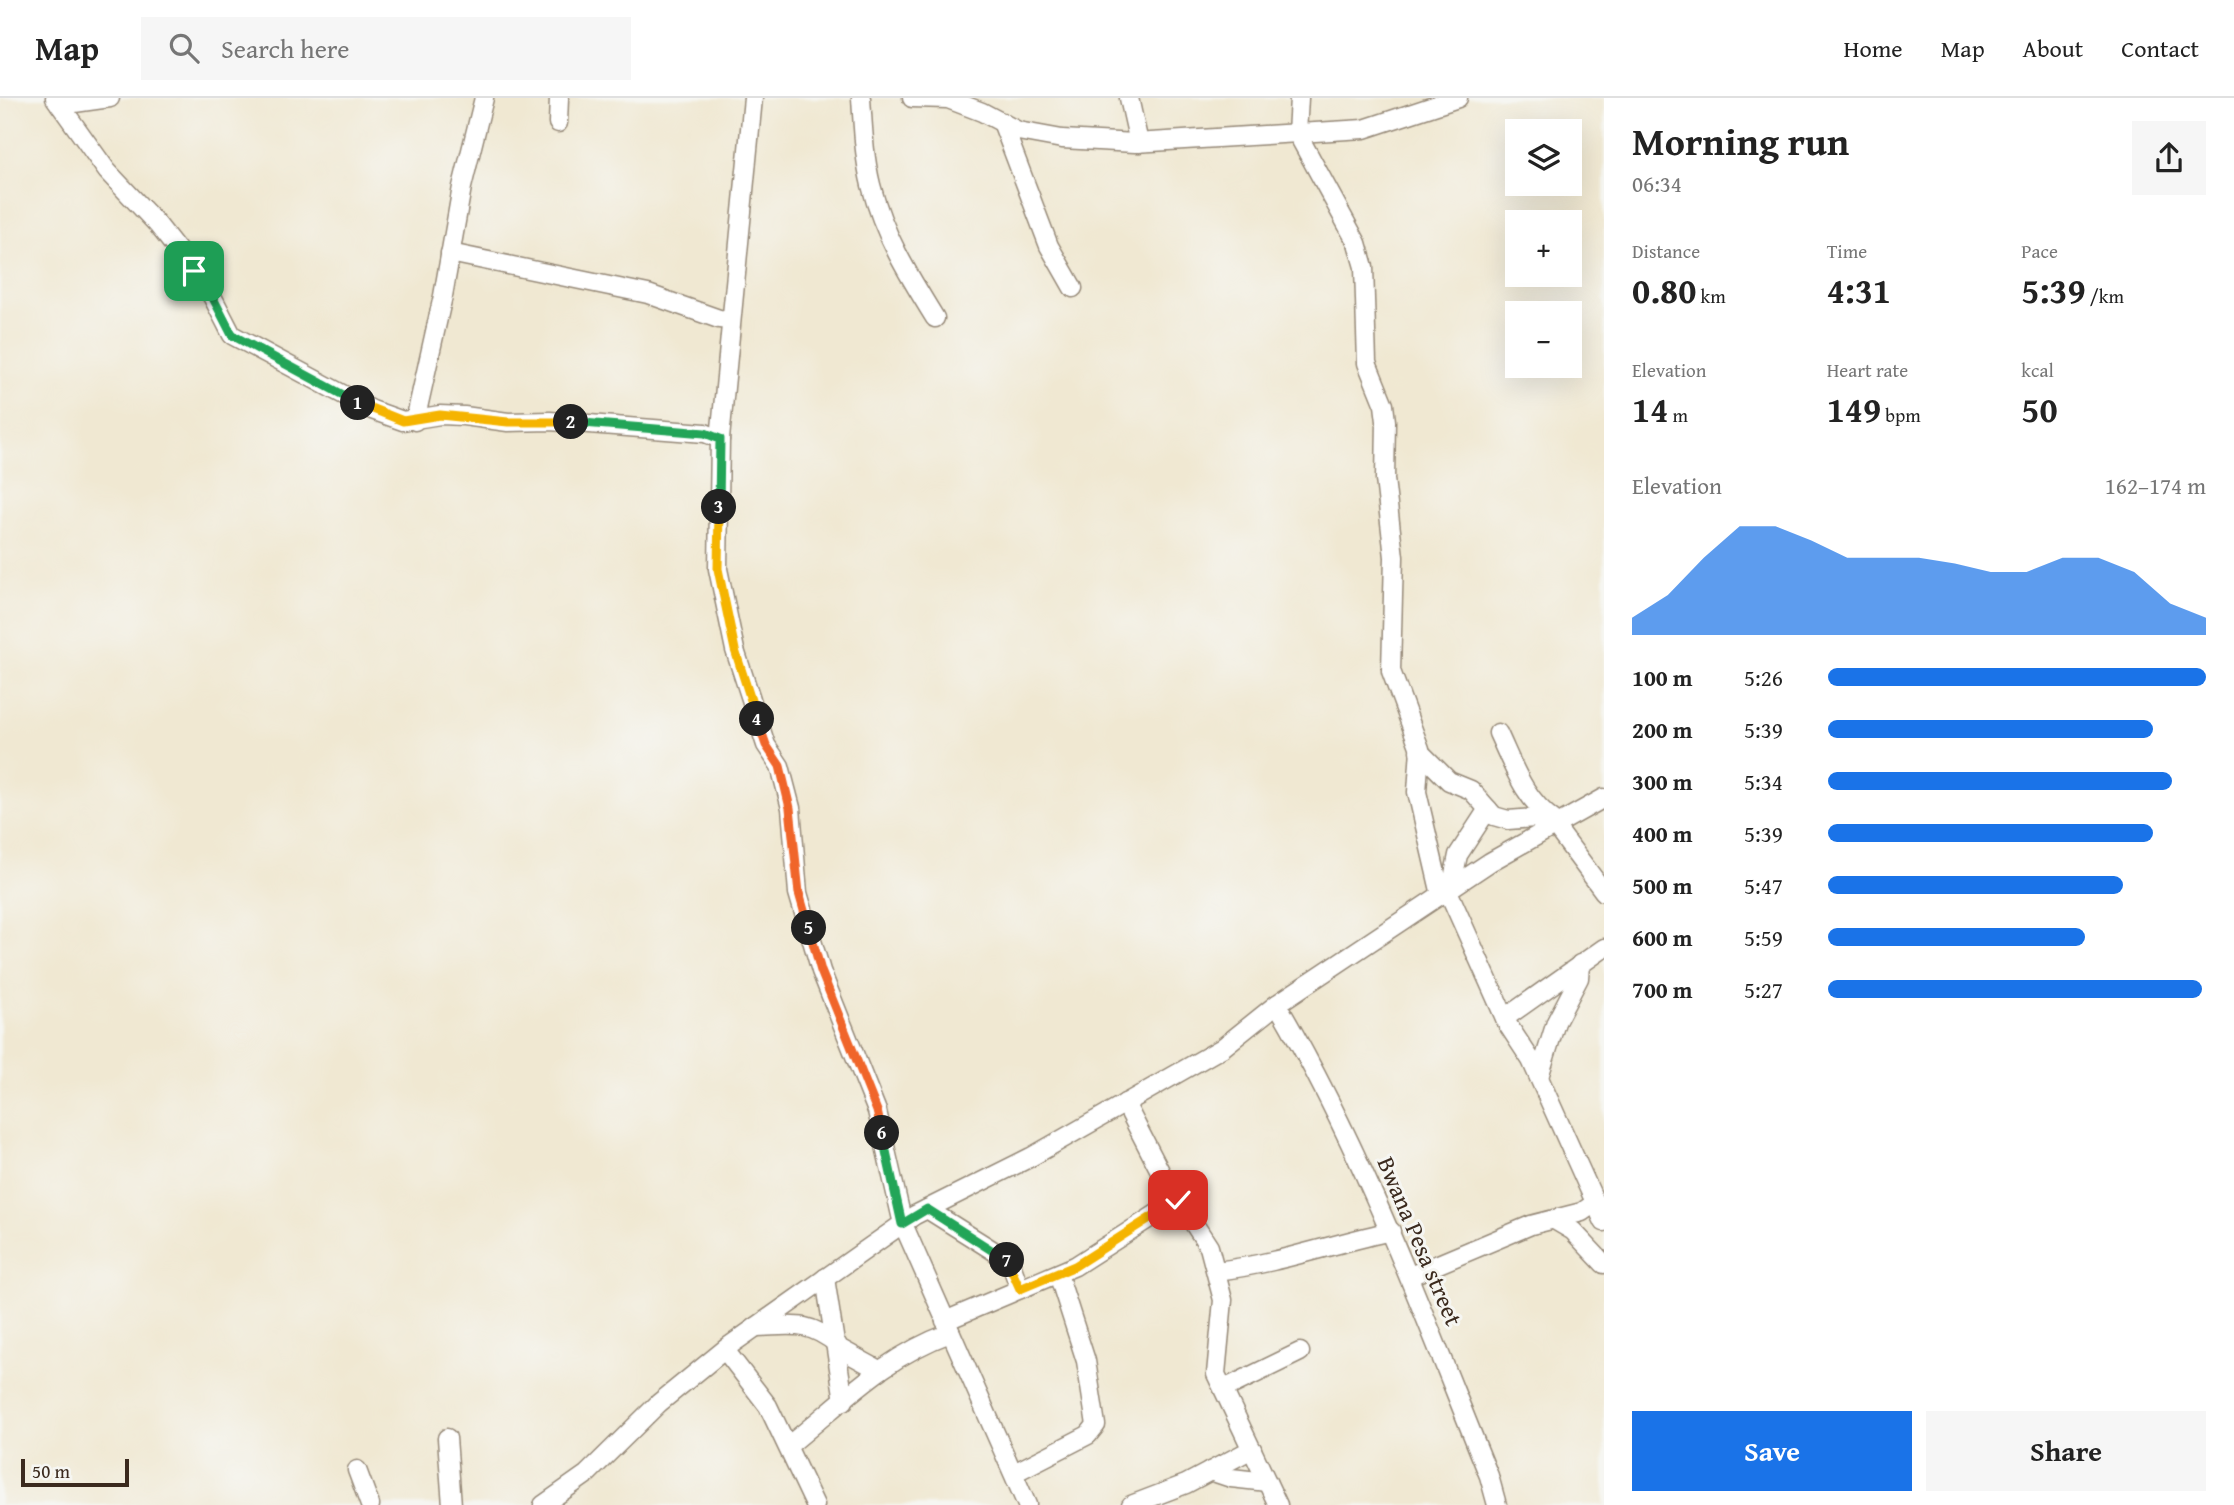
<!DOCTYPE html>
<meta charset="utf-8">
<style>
body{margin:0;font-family:"Gentium Book Plus",serif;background:#f6f6f6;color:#222;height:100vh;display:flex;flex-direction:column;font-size:26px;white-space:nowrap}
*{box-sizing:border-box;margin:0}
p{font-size:23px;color:#767676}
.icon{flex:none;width:38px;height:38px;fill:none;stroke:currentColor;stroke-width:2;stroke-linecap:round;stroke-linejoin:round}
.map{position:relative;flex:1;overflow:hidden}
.panel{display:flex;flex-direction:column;background:#fff;width:630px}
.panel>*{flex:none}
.buttons{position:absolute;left:1505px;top:21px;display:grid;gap:14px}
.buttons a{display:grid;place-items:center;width:77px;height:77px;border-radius:0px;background:#fff;box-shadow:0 7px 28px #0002;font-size:35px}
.scale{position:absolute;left:21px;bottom:18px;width:108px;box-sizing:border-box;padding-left:7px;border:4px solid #3b2a1e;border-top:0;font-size:19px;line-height:24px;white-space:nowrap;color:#3b2a1e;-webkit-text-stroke:5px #f6f6f2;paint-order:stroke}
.pin{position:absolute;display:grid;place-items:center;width:60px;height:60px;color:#fff;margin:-30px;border-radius:14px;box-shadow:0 4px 10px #0006}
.km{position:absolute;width:35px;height:35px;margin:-18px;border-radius:50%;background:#222;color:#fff;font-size:19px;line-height:35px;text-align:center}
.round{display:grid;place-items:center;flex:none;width:74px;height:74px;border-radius:0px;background:#f6f6f6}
.overview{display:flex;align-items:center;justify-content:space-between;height:119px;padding:0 28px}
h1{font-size:38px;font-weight:600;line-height:52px}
.stats{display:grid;grid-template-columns:repeat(3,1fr);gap:10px;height:119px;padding:7px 28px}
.stats div{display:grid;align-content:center}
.stats b{font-size:35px;font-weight:600}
.stats small{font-size:19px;font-weight:400}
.stats p{font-size:19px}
.chart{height:196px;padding:14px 28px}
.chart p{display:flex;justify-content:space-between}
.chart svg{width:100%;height:126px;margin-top:7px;fill:#1a73e8;opacity:.7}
.cta{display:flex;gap:14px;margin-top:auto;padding:14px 28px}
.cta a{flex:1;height:80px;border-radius:0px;background:#1a73e8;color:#fff;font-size:28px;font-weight:600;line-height:80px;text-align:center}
.cta a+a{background:#f6f6f6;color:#222}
ul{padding:0 28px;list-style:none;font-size:23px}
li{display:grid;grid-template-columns:112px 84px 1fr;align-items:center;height:52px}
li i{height:18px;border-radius:9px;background:#1a73e8}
header{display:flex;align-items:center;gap:42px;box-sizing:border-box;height:98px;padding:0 35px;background:#fff;border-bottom:2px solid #e0e0e0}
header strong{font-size:33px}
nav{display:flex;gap:38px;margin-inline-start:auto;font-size:24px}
.search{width:490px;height:63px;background:#f6f6f6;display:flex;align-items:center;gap:18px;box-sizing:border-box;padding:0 24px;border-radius:0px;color:#767676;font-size:26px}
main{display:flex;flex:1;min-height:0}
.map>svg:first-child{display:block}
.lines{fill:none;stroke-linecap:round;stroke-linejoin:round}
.minor-casing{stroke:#968978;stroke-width:21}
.minor{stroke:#fff;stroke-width:18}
.split-1-casing{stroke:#fff;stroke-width:14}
.split-2-casing{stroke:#fff;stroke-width:14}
.split-3-casing{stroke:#fff;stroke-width:14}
.split-4-casing{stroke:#fff;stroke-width:14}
.split-5-casing{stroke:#fff;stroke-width:14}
.split-6-casing{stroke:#fff;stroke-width:14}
.split-7-casing{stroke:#fff;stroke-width:14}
.split-8-casing{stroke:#fff;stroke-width:14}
.split-1{stroke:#22a559;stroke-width:9}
.split-2{stroke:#f5b400;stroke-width:9}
.split-3{stroke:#22a559;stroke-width:9}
.split-4{stroke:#f5b400;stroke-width:9}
.split-5{stroke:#f0652b;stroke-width:9}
.split-6{stroke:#f0652b;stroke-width:9}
.split-7{stroke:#22a559;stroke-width:9}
.split-8{stroke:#f5b400;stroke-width:9}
.labels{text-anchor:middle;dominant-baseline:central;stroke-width:6;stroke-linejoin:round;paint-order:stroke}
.street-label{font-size:24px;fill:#3b2a1e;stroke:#f6f6f2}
</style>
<header>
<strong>Map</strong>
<div class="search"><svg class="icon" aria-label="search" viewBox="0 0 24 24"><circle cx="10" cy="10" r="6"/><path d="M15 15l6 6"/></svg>Search here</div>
<nav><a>Home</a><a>Map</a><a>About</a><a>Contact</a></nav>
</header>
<main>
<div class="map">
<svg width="1604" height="1407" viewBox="0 0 1604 1407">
<rect width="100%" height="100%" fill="#f6f6f2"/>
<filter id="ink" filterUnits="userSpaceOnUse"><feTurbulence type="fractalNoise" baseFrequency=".0143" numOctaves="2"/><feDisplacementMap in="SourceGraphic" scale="14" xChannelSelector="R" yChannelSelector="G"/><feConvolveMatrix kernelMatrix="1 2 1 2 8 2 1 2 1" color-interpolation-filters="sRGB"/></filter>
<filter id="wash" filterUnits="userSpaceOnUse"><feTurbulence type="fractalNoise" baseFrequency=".00686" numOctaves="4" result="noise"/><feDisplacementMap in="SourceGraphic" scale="28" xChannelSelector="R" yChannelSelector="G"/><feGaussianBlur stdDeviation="1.57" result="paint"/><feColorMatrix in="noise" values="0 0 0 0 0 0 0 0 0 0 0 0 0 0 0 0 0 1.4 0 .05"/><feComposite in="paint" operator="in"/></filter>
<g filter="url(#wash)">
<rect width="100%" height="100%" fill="#f0e8d2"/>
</g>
<g filter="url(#ink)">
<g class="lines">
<!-- minor casing -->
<g class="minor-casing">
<g id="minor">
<path d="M55 0 107 73 157 126 194 173 212 198 232 237 372 312 403 323 440 317 464 318 508 324 550 323 705 335 720 341"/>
<path d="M753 0 720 341 718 471 735 552 766 647 780 668 791 710 798 795 821 873 877 1013 903 1126 1027 1407"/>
<path d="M861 0C863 29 864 59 871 87 883 136 909 178 935 220"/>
<path d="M912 0 948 1 982 14 1018 33 1062 41 1135 45 1364 31 1458 0"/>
<path d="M1129 0 1139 45"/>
<path d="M1299 0 1297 35 1357 145 1364 169 1367 265 1384 307 1386 323 1385 381 1394 459 1391 573 1420 651 1417 694 1441 797"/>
<path d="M60 7 110 0"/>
<path d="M1002 24 1049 148 1073 190"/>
<path d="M558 25 559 0"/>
<path d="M450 155 648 196 719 221 731 222"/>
<path d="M415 323 443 198 462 89 484 0"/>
<path d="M1498 635C1513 667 1524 701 1554 722"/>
<path d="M1419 653 1449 683 1471 692 1494 718 1508 722 1549 719"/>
<path d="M1555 728 1604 794"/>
<path d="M1451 791 1458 757 1488 711"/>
<path d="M1448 793 1508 927 1531 962 1604 1124"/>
<path d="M1277 906C1365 1056 1424 1218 1489 1378L1497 1407"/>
<path d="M1505 920 1604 850"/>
<path d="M1539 979 1556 924 1579 880 1580 866"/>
<path d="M1125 1005 1161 1075 1209 1149 1223 1202 1216 1276 1278 1407"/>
<path d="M927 1111 1005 1160 1012 1169 1020 1191"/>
<path d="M1556 1123 1573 1133 1604 1166"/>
<path d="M1216 1173C1276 1166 1332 1146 1391 1133"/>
<path d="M1410 1178 1531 1127 1582 1114 1596 1104"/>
<path d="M825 1180 844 1303"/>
<path d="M945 1223 1075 1168 1178 1102"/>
<path d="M756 1229C792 1228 807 1222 837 1246"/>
<path d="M837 1249 877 1271"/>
<path d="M725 1252 768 1308 815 1407"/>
<path d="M1224 1291 1300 1254"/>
<path d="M447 1340 452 1407"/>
<path d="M789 1347C844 1303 882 1260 950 1235"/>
<path d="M357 1372 370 1407"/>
<path d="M1210 1373 1231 1380 1267 1384"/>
<path d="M1014 1375 1088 1337 1096 1327 1086 1263 1058 1176"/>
<path d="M543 1407 587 1376 659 1305 729 1248 915 1117 1031 1059 1222 950 1277 906 1490 764 1604 700"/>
<path d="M1131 1407 1186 1386 1252 1351"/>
</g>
</g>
<!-- minor -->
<use href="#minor" class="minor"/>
</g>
</g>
<g class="lines" filter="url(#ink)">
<!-- split-1 casing -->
<g class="split-1-casing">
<path id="split-1" d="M194 173 212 198 232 237 358 305"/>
</g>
<!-- split-2 casing -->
<g class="split-2-casing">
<path id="split-2" d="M358 305 403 323 440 317 508 324H571"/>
</g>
<!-- split-3 casing -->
<g class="split-3-casing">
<path id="split-3" d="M571 324 705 335 720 341 719 409"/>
</g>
<!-- split-4 casing -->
<g class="split-4-casing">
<path id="split-4" d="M719 409 718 471 735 552 757 621"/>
</g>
<!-- split-5 casing -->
<g class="split-5-casing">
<path id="split-5" d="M757 621 766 647 780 668 790 710 799 795 809 830"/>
</g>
<!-- split-6 casing -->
<g class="split-6-casing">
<path id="split-6" d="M809 830 821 873 877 1013 882 1035"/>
</g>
<!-- split-7 casing -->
<g class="split-7-casing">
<path id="split-7" d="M882 1035 902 1126 927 1111 1007 1162"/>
</g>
<!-- split-8 casing -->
<g class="split-8-casing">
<path id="split-8" d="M1007 1162 1020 1191 1075 1168 1178 1102"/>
</g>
<!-- split-1 -->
<use href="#split-1" class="split-1"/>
<!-- split-2 -->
<use href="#split-2" class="split-2"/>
<!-- split-3 -->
<use href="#split-3" class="split-3"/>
<!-- split-4 -->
<use href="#split-4" class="split-4"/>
<!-- split-5 -->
<use href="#split-5" class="split-5"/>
<!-- split-6 -->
<use href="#split-6" class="split-6"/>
<!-- split-7 -->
<use href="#split-7" class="split-7"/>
<!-- split-8 -->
<use href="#split-8" class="split-8"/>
</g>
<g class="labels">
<!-- street labels -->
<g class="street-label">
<text transform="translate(1420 1143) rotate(67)">Bwana Pesa street</text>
</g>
</g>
</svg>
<div class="buttons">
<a><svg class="icon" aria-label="layers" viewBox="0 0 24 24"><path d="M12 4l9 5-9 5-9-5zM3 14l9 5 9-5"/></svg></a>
<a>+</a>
<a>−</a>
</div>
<div class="scale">50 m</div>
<div class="pin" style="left:194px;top:173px;background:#1e9e55"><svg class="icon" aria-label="arrive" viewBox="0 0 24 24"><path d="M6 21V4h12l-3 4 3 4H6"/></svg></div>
<div class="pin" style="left:1178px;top:1102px;background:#d93025"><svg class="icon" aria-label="check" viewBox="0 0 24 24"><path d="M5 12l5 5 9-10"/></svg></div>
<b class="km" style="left:358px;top:305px">1</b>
<b class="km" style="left:571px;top:324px">2</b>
<b class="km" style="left:719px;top:409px">3</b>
<b class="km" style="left:757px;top:621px">4</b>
<b class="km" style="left:809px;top:830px">5</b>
<b class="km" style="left:882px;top:1035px">6</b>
<b class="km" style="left:1007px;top:1162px">7</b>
</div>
<section class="panel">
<div class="overview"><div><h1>Morning run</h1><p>06:34</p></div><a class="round"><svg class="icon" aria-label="share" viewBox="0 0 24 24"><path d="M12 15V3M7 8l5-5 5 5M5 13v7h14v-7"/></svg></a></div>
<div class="stats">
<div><p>Distance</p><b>0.80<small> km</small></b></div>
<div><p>Time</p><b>4:31</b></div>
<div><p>Pace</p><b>5:39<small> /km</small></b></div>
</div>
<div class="stats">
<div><p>Elevation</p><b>14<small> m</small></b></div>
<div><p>Heart rate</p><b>149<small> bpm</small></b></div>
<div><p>kcal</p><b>50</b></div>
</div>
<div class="chart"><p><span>Elevation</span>162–174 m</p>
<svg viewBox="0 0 160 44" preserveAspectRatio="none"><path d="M0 44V38L10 30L20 17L30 6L40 6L50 11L60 17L70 17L80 17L90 19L100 22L110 22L120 17L130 17L140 22L150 33L160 38V44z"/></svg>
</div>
<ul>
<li><b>100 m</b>5:26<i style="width:100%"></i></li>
<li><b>200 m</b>5:39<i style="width:86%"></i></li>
<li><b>300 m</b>5:34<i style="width:91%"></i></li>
<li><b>400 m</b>5:39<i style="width:86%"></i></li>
<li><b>500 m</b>5:47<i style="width:78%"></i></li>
<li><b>600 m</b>5:59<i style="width:68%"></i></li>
<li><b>700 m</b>5:27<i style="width:99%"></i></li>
</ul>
<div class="cta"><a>Save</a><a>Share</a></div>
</section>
</main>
